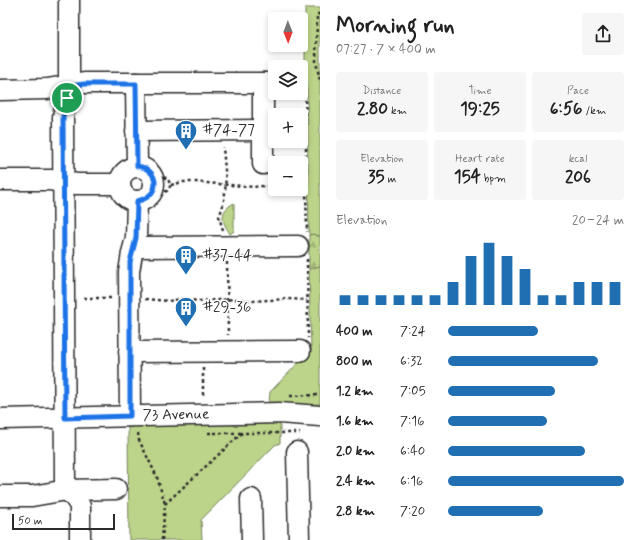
<!DOCTYPE html>
<meta charset="utf-8">
<style>
body{margin:0;font-family:Mynerve,sans-serif;background:#f6f6f6;color:#222;height:100vh;display:flex;flex-direction:column;font-size:15px;white-space:nowrap}
*{box-sizing:border-box;margin:0}
p{font-size:13px;color:#767676}
.icon{flex:none;width:22px;height:22px;fill:none;stroke:currentColor;stroke-width:2;stroke-linecap:round;stroke-linejoin:round}
.map{position:relative;flex:1;overflow:hidden}
.drawer{display:flex;flex-direction:column;background:#fff;width:320px}
.drawer>*{flex:none}
.needle{width:26px;rotate:179deg}
.controls{position:absolute;left:268px;top:12px;display:grid;gap:8px}
.controls a{display:grid;place-items:center;width:40px;height:40px;border-radius:4px;background:#fff;box-shadow:0 2px 6px #0003;font-size:20px}
.scale{position:absolute;left:12px;bottom:10px;width:103px;box-sizing:border-box;padding-left:4px;border:2px solid #2b2b2b;border-top:0;font-size:11px;line-height:14px;white-space:nowrap;color:#2b2b2b;-webkit-text-stroke:3px #fff;paint-order:stroke}
.pin{position:absolute;display:grid;place-items:center;width:34px;height:34px;color:#fff;margin:-17px;border:2px solid #fff;border-radius:50%;box-shadow:0 1px 4px #0007}
.round{display:grid;place-items:center;flex:none;width:42px;height:42px;border-radius:4px;background:#f6f6f6}
.overview{display:flex;align-items:center;justify-content:space-between;height:68px;padding:0 16px}
h1{font-size:22px;font-weight:700;line-height:30px}
.figures{display:grid;grid-template-columns:repeat(3,1fr);gap:6px;height:68px;padding:4px 16px}
.figures div{display:grid;align-content:center;border-radius:4px;background:#f6f6f6;text-align:center}
.figures b{font-size:17px;font-weight:700}
.figures small{font-size:11px;font-weight:400}
.figures p{font-size:11px}
.chart{height:112px;padding:8px 16px}
.chart p{display:flex;justify-content:space-between}
.chart svg{width:100%;height:72px;margin-top:4px;stroke:#1f6fb2;stroke-width:6}
ul{padding:0 16px;list-style:none;font-size:13px}
li{display:grid;grid-template-columns:64px 48px 1fr;align-items:center;height:30px}
li i{height:10px;border-radius:5px;background:#1f6fb2}
main{display:flex;flex:1;min-height:0}
.map>svg:first-child{display:block}
.forest{fill:url(#forest-firs);stroke:#74805a}
.park{fill:#bcd48a;stroke:#74805a}
.lines{fill:none;stroke-linecap:round;stroke-linejoin:round}
.minor-casing{stroke:#2b2b2b;stroke-width:23}
.path{stroke:#2b2b2b;stroke-width:2.5;stroke-dasharray:3 3;stroke-linecap:butt}
.minor{stroke:#fff;stroke-width:20}
.route-casing{stroke:#fff;stroke-width:8}
.route{stroke:#1a73e8;stroke-width:5}
.labels{text-anchor:middle;dominant-baseline:central;stroke-width:3;stroke-linejoin:round;paint-order:stroke}
.poi-label{font-size:15px;fill:#2b2b2b;stroke:#fff;text-anchor:start}
.street-label{font-size:15px;fill:#2b2b2b;stroke:#fff}
</style>
<main>
<div class="map">
<svg width="320" height="540" viewBox="0 0 320 540">
<defs>
<pattern id="forest-firs" width="22" height="20" patternUnits="userSpaceOnUse"><rect width="22" height="20" fill="#bcd48a"/><path d="M5 1l3.5 6h-7zM16 11l3.5 6h-7z" fill="#a2b677"/></pattern>
</defs>
<rect width="100%" height="100%" fill="#fff"/>
<filter id="ink" filterUnits="userSpaceOnUse"><feTurbulence type="fractalNoise" baseFrequency=".025" numOctaves="2"/><feDisplacementMap in="SourceGraphic" scale="8" xChannelSelector="R" yChannelSelector="G"/><feConvolveMatrix kernelMatrix="1 2 1 2 8 2 1 2 1" color-interpolation-filters="sRGB"/></filter>
<g filter="url(#ink)">
<!-- forest -->
<path class="forest" d="M313 234 320 237V266L309 269V235Z"/>
<!-- park -->
<g class="park">
<path d="M305 8H320V236L313 234 309 235 307 89 306 86 305 76Z"/>
<path d="M234 203V231L230 234C222 221 218 212 234 203Z"/>
<path d="M320 266V404L276 407 269 403 270 392 311 350 309 269Z"/>
<path d="M274 421H280V443L275 445 201 520 202 540H129L128 425 266 424Z"/>
</g>
<g class="lines">
<!-- minor casing -->
<g class="minor-casing">
<g id="minor">
<path d="M69 0V86L63 117 65 481 67 490 75 498 80 506V540"/>
<path d="M136 83 137 166"/>
<path d="M263 83V164"/>
<path d="M0 90 47 89 84 83H275"/>
<path d="M136 131 263 130"/>
<circle cx="137" cy="184" r="17"/>
<path d="M0 180H50L77 184H120"/>
<path d="M135 247 298 246"/>
<path d="M129 352 300 351"/>
<path d="M130 416 129 272 132 253 136 238 137 201"/>
<path d="M0 419 279 413 320 416"/>
<path d="M297 452 299 540"/>
<path d="M0 496H32L67 490 116 489"/>
<path d="M251 499 252 540"/>
</g>
</g>
<!-- path -->
<g class="path">
<path d="M320 14H317L316 62 320 81"/>
<path d="M305 88 306 151 303 174 306 191 307 232"/>
<path d="M171 185 183 182H196L253 187 275 185"/>
<path d="M159 193 167 191 171 185 167 178 160 177"/>
<path d="M223 230 219 217C229 192 225 173 223 147"/>
<path d="M307 259 308 338"/>
<path d="M227 262 228 335"/>
<path d="M84 298H114"/>
<path d="M145 299 168 301 182 299 198 301 238 299 251 301 288 299 307 300"/>
<path d="M203 368V396"/>
<path d="M290 396 320 395"/>
<path d="M138 433 139 440 157 477 165 504"/>
<path d="M208 433H241"/>
<path d="M162 540 165 504 242 433H300"/>
</g>
<!-- minor -->
<use href="#minor" class="minor"/>
</g>
</g>
<g class="lines" filter="url(#ink)">
<!-- route casing -->
<g class="route-casing">
<path id="route" d="M84 84H136L137 166C161 169 161 197 137 201L136 238 130 262V416L65 418 63 117 69 86Z"/>
</g>
<!-- route -->
<use href="#route" class="route"/>
</g>
<!-- icons -->
<defs>
<g id="building-pin" transform="scale(1.15)"><path d="M0 17L-7.5 6A9.5 9.5 0 1 1 7.5 6Z" fill="#1f6fb2" stroke="#fff"/><path d="M-4-6H4V6H1V3H-1V6H-4ZM-2.5-4.3h1.7v1.8h-1.7ZM.8-4.3h1.7v1.8H.8ZM-2.5-1h1.7V.8h-1.7ZM.8-1h1.7V.8H.8Z" fill="#fff"/></g>
</defs>
<g fill-rule="evenodd">
<use href="#building-pin" x="186" y="131"/>
<use href="#building-pin" x="186" y="256"/>
<use href="#building-pin" x="186" y="308"/>
</g>
<g class="labels">
<!-- poi labels -->
<g class="poi-label">
<text x="202" y="131">#74-77</text>
<text x="202" y="256">#37-44</text>
<text x="202" y="308">#29-36</text>
</g>
<!-- street labels -->
<g class="street-label">
<text transform="translate(176 415) rotate(-1)">73 Avenue</text>
</g>
</g>
</svg>
<div class="controls">
<a><svg class="needle" viewBox="-14 -14 28 28"><path d="M0-13l5 13h-10z" fill="#e53935"/><path d="M0 13l5-13h-10z" fill="#767676"/></svg></a>
<a><svg class="icon" aria-label="layers" viewBox="0 0 24 24"><path d="M12 4l9 5-9 5-9-5zM3 14l9 5 9-5"/></svg></a>
<a>+</a>
<a>−</a>
</div>
<div class="scale">50 m</div>
<div class="pin" style="left:67px;top:98px;background:#1e9e55"><svg class="icon" aria-label="arrive" viewBox="0 0 24 24"><path d="M6 21V4h12l-3 4 3 4H6"/></svg></div>
</div>
<section class="drawer">
<div class="overview"><div><h1>Morning run</h1><p>07:27 · 7 × 400 m</p></div><a class="round"><svg class="icon" aria-label="share" viewBox="0 0 24 24"><path d="M12 15V3M7 8l5-5 5 5M5 13v7h14v-7"/></svg></a></div>
<div class="figures">
<div><p>Distance</p><b>2.80<small> km</small></b></div>
<div><p>Time</p><b>19:25</b></div>
<div><p>Pace</p><b>6:56<small> /km</small></b></div>
</div>
<div class="figures">
<div><p>Elevation</p><b>35<small> m</small></b></div>
<div><p>Heart rate</p><b>154<small> bpm</small></b></div>
<div><p>kcal</p><b>206</b></div>
</div>
<div class="chart"><p><span>Elevation</span>20–24 m</p>
<svg viewBox="0 0 160 44" preserveAspectRatio="none"><path d="M5 44V38M15 44V38M25 44V38M35 44V38M45 44V38M55 44V38M65 44V30M75 44V14M85 44V6M95 44V14M105 44V22M115 44V38M125 44V38M135 44V30M145 44V30M155 44V30"/></svg>
</div>
<ul>
<li><b>400 m</b>7:24<i style="width:51%"></i></li>
<li><b>800 m</b>6:32<i style="width:85%"></i></li>
<li><b>1.2 km</b>7:05<i style="width:61%"></i></li>
<li><b>1.6 km</b>7:16<i style="width:56%"></i></li>
<li><b>2.0 km</b>6:40<i style="width:78%"></i></li>
<li><b>2.4 km</b>6:16<i style="width:100%"></i></li>
<li><b>2.8 km</b>7:20<i style="width:54%"></i></li>
</ul>
</section>
</main>
